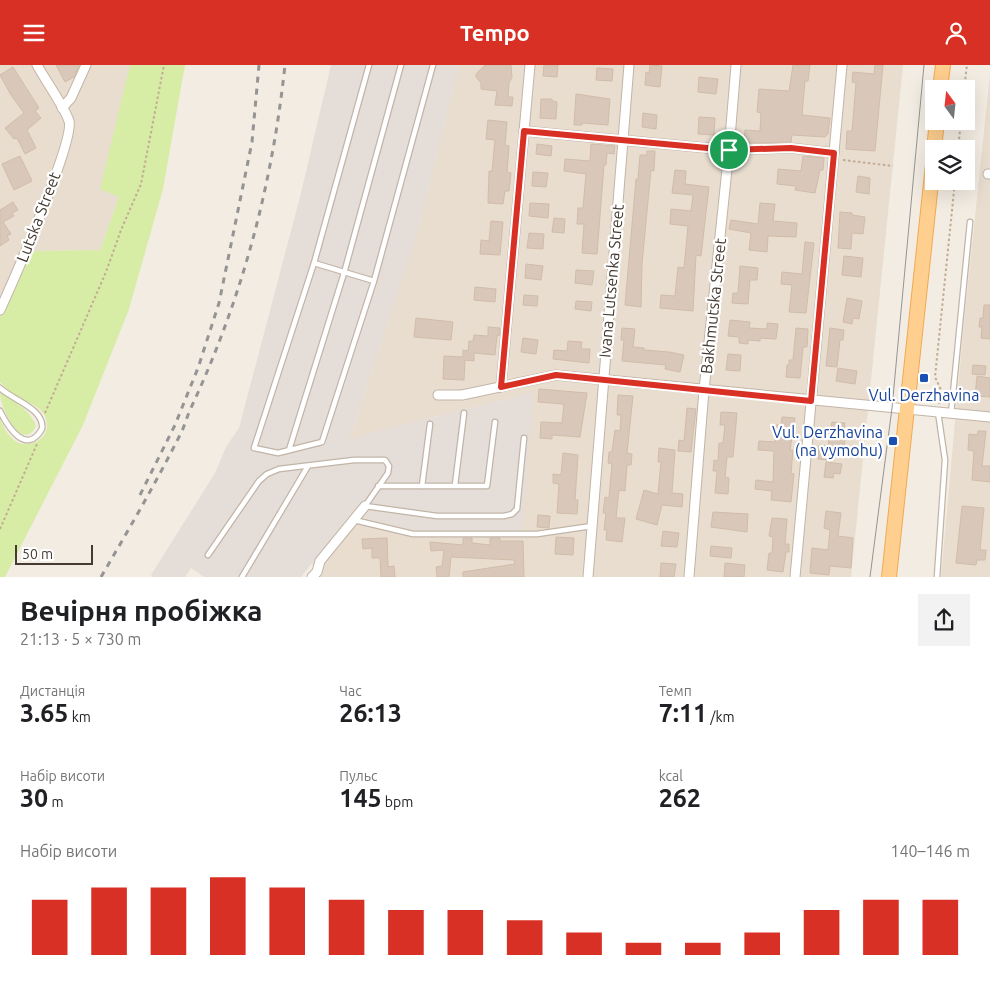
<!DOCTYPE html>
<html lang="uk">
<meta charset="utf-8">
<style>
body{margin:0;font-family:Ubuntu,sans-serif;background:#f2f2f2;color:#202124;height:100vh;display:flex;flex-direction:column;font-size:19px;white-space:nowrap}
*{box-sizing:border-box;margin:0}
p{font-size:16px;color:#757577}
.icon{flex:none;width:28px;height:28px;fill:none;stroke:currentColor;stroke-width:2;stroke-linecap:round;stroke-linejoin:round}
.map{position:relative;height:512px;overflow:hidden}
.sheet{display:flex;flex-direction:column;background:#fff;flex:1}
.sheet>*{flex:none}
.needle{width:32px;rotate:345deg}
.fabs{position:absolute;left:925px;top:15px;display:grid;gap:10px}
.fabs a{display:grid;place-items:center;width:50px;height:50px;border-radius:0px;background:#fff;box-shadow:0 5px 20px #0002;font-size:25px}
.scale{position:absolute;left:15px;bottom:12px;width:78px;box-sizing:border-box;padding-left:5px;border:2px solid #453b32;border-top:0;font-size:14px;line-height:18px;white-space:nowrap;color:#453b32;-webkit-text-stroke:4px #fff;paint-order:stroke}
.pin{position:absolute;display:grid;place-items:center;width:42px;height:42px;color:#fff;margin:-21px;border:2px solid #fff;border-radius:50%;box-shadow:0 1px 5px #0007}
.round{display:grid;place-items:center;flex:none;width:52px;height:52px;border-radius:0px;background:#f2f2f2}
.head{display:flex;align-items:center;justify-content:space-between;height:85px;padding:0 20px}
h1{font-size:28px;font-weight:700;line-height:38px}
.stats{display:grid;grid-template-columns:repeat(3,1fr);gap:8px;height:85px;padding:5px 20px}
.stats div{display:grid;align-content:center}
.stats b{font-size:25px;font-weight:700}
.stats small{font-size:14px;font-weight:400}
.stats p{font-size:14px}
.chart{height:140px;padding:10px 20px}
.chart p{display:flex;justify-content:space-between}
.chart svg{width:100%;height:90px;margin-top:5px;stroke:#d93025;stroke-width:6}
header{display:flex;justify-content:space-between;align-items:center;height:65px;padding:0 20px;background:#d93025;color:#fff;font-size:22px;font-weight:700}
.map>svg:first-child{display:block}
.residential{fill:#e8ddcf}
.industrial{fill:#e5ddd8}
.green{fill:#d7eda6}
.building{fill:#d9c8b9;stroke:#d1bca9}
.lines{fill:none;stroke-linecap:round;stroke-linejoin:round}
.service-casing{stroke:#c2b5a7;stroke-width:7}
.minor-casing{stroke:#c2b5a7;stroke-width:11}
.primary-casing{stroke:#f0aa53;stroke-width:16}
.path{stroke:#c3ab93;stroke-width:2;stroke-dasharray:2.5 2.5;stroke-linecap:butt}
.service{stroke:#fff;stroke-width:4.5}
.minor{stroke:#fff;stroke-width:9}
.primary{stroke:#ffcf8f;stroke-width:14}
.tram{stroke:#949494;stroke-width:1}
.rail{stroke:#949494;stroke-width:3;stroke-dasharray:6 6;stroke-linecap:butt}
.route-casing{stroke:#fff;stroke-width:10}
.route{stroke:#d93025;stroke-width:6}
.transit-dot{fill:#1a4fb4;stroke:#fff;stroke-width:2}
.labels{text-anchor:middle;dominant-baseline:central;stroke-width:4.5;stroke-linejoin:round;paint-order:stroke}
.street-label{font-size:16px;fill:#453b32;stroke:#fff}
.transit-label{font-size:16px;fill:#164399;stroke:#fff}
</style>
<header><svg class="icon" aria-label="menu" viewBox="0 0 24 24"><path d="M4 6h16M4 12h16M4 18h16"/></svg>Tempo<svg class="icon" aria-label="person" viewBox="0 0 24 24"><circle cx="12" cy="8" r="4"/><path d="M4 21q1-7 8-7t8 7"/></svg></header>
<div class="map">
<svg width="990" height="512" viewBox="0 0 990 512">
<rect width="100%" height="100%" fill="#f3ece2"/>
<!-- residential -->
<g class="residential">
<path d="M0 0H130L119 132 100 185 26 186 0 245Z"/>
<path d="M459 0H903L851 512H312L316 507 312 498 350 450 421 467 533 328 377 366 349 376 417 168Z"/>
<path d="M990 9V512H941L964 257Z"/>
</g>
<!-- industrial -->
<path class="industrial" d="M331 0H459L417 168 349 376 377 366 533 328 522 466 421 467 350 450 301 512H204L191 503 185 512H153L151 510 215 408 226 382 239 363 301 128Z"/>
<!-- green -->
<g class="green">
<path d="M130 0H185L163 124 129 244 83 360 5 512H0V354C4 364 10 374 19 378 31 383 48 373 47 360 47 343 30 339 18 332 11 328 5 323 0 317V251L30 186 100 185 119 132 100 124Z"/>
<path d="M0 328C13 335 31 346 36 361 22 389 0 342 0 328Z"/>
</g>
<!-- building -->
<g class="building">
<path d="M56 0H79L74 12 65 17Z"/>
<path d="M485 0H511L512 12 509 18 508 32H513L512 41 495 40 497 26 481 24V18L476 12V9Z"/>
<path d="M544 0H558L557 12 543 11Z"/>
<path d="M650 0 662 1 660 22 645 20 646 7 649 8Z"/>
<path d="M793 0H810L808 16H805L802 50 830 53 828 69 825 72 792 70 791 77 744 78 745 65 760 66 761 48 757 47 759 24 789 26Z"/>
<path d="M875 0H883L875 86 846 84 847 66H852L856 18 852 17 853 7 874 9Z"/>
<path d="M13 2 39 43 35 46 41 53 27 65 36 83 25 89 17 73 14 74 5 63 24 48 11 30 0 10Z"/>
<path d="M597 3 613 4 612 16 596 15Z"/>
<path d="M699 12 718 14 716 29 698 27Z"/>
<path d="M576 29 610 34 608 60 582 58V60H574Z"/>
<path d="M541 34H552V36L557 37 556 54 540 53Z"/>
<path d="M643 48 657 50 656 64 642 62Z"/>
<path d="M699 52 715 53 714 70 698 69Z"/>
<path d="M488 55 507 57 505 80 509 81 507 107 511 108 509 126H505L503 139 488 138 489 106H492L495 75 486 74Z"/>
<path d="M537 79 552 81 551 91 536 89Z"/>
<path d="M591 79 615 81 614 89 607 88 606 100H604L597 189 582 188 584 159H577L578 143H583L586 109 564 106 565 94 590 96Z"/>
<path d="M647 86H655L654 106 651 105 642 199 641 242 625 240 636 114H638L640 90H647Z"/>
<path d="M20 91 32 116 14 125 2 99Z"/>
<path d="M803 91 824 93 823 105H820L815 128 795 125 796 121 777 119 778 104 801 106Z"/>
<path d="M675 105 686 106 685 119 709 122 701 191 696 190 693 246 660 243 661 230 675 231 678 202 684 203 688 161 670 159 671 144 691 146 693 130 672 128Z"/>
<path d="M533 107 548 108 546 122 532 121Z"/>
<path d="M858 111 870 113 869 129 856 127Z"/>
<path d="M13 137 18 145 12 148 14 151 3 157 11 169 7 171 9 175 0 181V145Z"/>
<path d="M530 138 549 139 548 153 529 151Z"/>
<path d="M760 138 775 139 773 156 797 158 796 172 768 171 767 187 749 185 751 168 729 164 731 155 758 159Z"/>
<path d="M840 147 852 148V150L865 152 863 169 852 168 851 184 838 183Z"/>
<path d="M554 153 565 154 564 168 552 167Z"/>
<path d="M491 156 503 157 500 190 480 189 481 175 489 176Z"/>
<path d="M529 168 544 169 543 184 527 183Z"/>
<path d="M805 177 814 178 806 248 789 247 792 220 781 219 782 207 802 209Z"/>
<path d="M844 191 863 193 861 212 842 210Z"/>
<path d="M526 199 543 201 541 215 525 213Z"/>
<path d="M740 201 758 203 757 215H750L748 239 732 238 733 228H738Z"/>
<path d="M576 205 594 206 592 220 575 218Z"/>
<path d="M475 222 496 224 495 237 474 235Z"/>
<path d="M524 230 538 231 537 241 523 240Z"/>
<path d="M847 233 862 236 859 254 853 253 852 259 843 257Z"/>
<path d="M576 236 592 237 591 246 575 244Z"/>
<path d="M984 240H990V274L981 273 982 262H979L980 253H983Z"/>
<path d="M416 253 453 257 451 275 414 272Z"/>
<path d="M730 255 750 257 749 263 767 264V258L778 259 776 274 760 273V276L748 275V279L739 278V272L728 271Z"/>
<path d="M488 262 500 263 499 271 497 270 495 290 474 288V296L465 295 464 315 443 314 444 291 463 292V285L468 286 469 276H473L474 270 488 271Z"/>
<path d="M622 263 635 264 633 282 644 283V285L669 287 684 290 680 307 665 304 666 300 622 296 624 275H621Z"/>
<path d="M796 263 808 264 807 282H803L800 313 786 312 787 300H789V295H793Z"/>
<path d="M830 263 844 265 843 275H840L837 302 826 301Z"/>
<path d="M523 273 538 275 536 289 521 287Z"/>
<path d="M568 276 582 277 581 284H590L589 298 553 294 554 285 567 286Z"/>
<path d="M728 289 741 290 740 306 726 305Z"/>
<path d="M973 300 986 301 985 310 972 309Z"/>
<path d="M838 303 857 306 855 319 836 316Z"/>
<path d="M977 311 990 313V332L975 331Z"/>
<path d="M539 324 587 328 580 372 552 370V374L540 373 541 357 562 358 564 339 538 337Z"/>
<path d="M618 330 633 331 627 388 632 389 631 400H627L625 426 619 425 616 453H625L622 477 606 475 607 465H604L606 448H603L605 432 609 433 612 399 608 398 609 387H612L615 365 620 366 621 350H617Z"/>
<path d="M687 343 696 344 691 387 678 386 679 375 684 376Z"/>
<path d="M721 347 737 348 733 392H727L725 412 729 413 728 429 715 428 717 406H713L714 395 718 396 719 378H723L725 360H720Z"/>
<path d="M782 352 795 353 790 385H793L791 408 794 409 791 437 771 435 772 426 755 424 756 415 773 417 774 386 758 385 759 376 775 377 776 360H781Z"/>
<path d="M832 357 845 358 843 371 845 372 844 383 828 381Z"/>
<path d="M978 366H986L982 401H990V417L972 415 974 386 968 385 969 369 977 370Z"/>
<path d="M819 380 828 381 827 395 818 394Z"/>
<path d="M659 383 675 385 672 428 683 429 682 442 662 440 657 460 636 454 644 425 658 429 661 397H658Z"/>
<path d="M563 388 578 390 575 435H578L577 449 557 448 559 419 553 418V409L561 410Z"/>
<path d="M826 397 842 399 840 409 834 408 833 413 824 412Z"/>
<path d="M962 441 984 443 980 485H986L985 495H977L976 500 956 498Z"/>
<path d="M826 446 841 448 838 471 853 473 851 503 830 501 829 510 810 508 812 483 828 485 830 465 824 463Z"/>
<path d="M713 447 748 449 747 467 711 462Z"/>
<path d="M538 450 550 451 549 463 537 462Z"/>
<path d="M772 453 787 454 785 479H789V487H786L783 507 767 505 769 488H772L773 472 769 471Z"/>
<path d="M663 466 679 468 677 482 661 481Z"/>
<path d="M556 472 574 473 573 490 555 489Z"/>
<path d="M387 473 388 502 394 501 395 512H381L380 493H372V483L363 484 362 474Z"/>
<path d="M463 473H472V478L490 480V473H500V476H523L524 512H463V507L515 499 514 495 451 492 449 512H437L436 502 442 501 444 485 431 486 430 477 463 480Z"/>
<path d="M711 481 732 483 731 493 710 491Z"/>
<path d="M661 498 676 499 674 512H660Z"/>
<path d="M725 498 745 500 744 512H724Z"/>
</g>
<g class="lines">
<!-- service casing -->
<g class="service-casing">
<g id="service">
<path d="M369 0 314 198 254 383 278 388 322 377 374 216 433 0"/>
<path d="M314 198 374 216"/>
<path d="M0 323C13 335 45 344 42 364 26 391 8 362 0 346"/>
<path d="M951 349 970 157"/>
<path d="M289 385 344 208 401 0"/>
<path d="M455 420 464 348"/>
<path d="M378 421H487L495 357"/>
<path d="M422 421 430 359"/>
<path d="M354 455 413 469H537L592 461"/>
<path d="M208 490 259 416 267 409 279 404 354 395H385L389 401 388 408 365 441 437 451H504L512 449 517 444 524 373"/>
<path d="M242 512 308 401"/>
<path d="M937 512 945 395 938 347"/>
</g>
</g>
<!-- minor casing -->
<g class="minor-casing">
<g id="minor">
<path d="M62 43 71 33 86 0"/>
<path d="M524 66 729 85 791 83 834 88"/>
<path d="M988 109H990"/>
<path d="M0 245C12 219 75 75 69 56 64 41 45 15 37 0"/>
<path d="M501 322 530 0"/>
<path d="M438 330H462L556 310 990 352"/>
<path d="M312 512 317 507 320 496 365 441"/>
<path d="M588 512 629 0"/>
<path d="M689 512 704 325 729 85 736 0"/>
<path d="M795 512 842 0"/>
</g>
</g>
<!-- primary casing -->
<g class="primary-casing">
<g id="primary">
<path d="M940 24 943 0"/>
<path d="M934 84 937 56"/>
<path d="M889 512 934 90"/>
</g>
</g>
<!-- path -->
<g class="path">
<path d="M964 24 967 0"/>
<path d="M958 84 961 56"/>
<path d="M843 95 893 101"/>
<path d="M939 339 941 325 935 312 955 116"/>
<path d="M45 348 106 207 121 165 141 119 164 0"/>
<path d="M0 464 37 379"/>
</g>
<!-- service -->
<use href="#service" class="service"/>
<!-- minor -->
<use href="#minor" class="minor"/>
<!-- primary -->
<use href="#primary" class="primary"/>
<!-- tram -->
<path class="tram" d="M870 512 892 343 924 0"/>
<!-- rail -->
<g class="rail">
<path d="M140 430 175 360 198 303 219 238 252 77 259 0"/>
<path d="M101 512C129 464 157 416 182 366 185 359 187 352 190 345 242 234 272 122 285 0"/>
</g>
</g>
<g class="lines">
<!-- route casing -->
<g class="route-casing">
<path id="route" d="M524 66 729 85 791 83 834 88 811 336 556 310 501 322Z"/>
</g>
<!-- route -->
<use href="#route" class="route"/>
</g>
<!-- markers -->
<g class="transit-dot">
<rect x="919" y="308" width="10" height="10" rx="2.5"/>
<rect x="888" y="371" width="10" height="10" rx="2.5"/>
</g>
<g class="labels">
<!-- street labels -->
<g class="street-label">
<text transform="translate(38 152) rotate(-69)">Lutska Street</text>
<text transform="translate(611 216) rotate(-85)">Ivana Lutsenka Street</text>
<text transform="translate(713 241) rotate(-84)">Bakhmutska Street</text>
</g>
<!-- transit labels -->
<g class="transit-label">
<text x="924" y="330">Vul. Derzhavina</text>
<text x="883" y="367" text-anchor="end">Vul. Derzhavina<tspan x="883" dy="18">(na vymohu)</tspan></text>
</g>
</g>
</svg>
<div class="fabs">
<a><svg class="needle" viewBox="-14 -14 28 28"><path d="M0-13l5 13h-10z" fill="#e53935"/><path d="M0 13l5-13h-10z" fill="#757577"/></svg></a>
<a><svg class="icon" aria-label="layers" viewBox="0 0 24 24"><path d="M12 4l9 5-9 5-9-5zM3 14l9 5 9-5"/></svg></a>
</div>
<div class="scale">50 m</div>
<div class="pin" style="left:729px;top:85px;background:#1e9e55"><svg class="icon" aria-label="arrive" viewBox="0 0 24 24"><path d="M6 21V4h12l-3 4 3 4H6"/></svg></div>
</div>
<section class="sheet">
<div class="head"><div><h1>Вечірня пробіжка</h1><p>21:13 · 5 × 730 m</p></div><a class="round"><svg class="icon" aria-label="share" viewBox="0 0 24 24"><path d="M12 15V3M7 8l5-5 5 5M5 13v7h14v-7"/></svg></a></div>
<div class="stats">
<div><p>Дистанція</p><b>3.65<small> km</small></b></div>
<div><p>Час</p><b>26:13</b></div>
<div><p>Темп</p><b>7:11<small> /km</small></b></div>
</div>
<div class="stats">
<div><p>Набір висоти</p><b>30<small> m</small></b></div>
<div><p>Пульс</p><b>145<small> bpm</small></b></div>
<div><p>kcal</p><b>262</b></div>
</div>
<div class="chart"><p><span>Набір висоти</span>140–146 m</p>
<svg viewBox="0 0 160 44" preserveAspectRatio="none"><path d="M5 44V17M15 44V11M25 44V11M35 44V6M45 44V11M55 44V17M65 44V22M75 44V22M85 44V27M95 44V33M105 44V38M115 44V38M125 44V33M135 44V22M145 44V17M155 44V17"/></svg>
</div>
</section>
